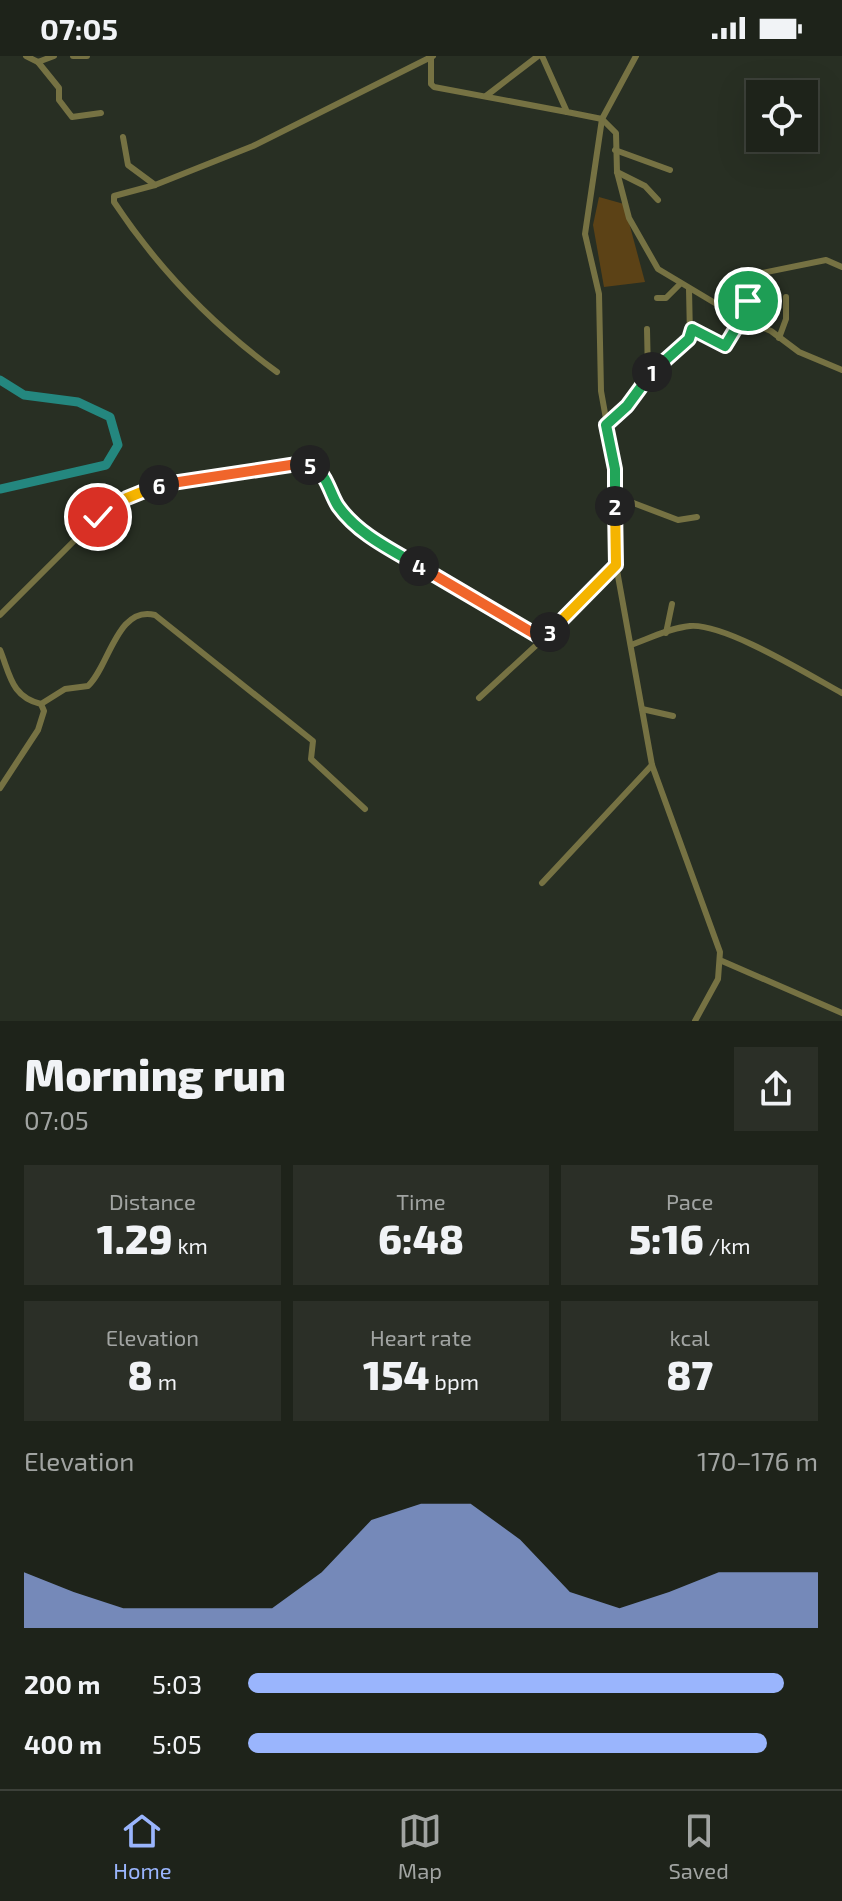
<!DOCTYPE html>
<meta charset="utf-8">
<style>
body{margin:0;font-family:"Exo 2",sans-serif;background:#2b2f27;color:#f1f3f6;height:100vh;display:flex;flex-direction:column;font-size:30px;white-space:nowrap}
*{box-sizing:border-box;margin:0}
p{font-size:26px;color:#a1a4a2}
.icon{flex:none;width:44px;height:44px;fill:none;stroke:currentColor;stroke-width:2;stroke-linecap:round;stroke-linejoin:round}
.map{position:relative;height:965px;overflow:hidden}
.panel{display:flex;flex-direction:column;background:#1e231a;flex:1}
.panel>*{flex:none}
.fabs{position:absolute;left:746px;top:24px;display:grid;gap:16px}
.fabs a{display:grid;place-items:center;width:72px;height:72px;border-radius:0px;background:#1e231a;box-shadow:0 8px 32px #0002,0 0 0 2px #3c4039;font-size:40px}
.pin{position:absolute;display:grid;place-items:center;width:68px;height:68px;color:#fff;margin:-34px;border:4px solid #fff;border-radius:50%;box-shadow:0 2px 8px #0007}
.km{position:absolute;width:40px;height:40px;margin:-20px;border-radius:50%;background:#222;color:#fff;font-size:22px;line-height:40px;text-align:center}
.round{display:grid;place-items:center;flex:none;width:84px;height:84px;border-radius:0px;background:#2b2f27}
.overview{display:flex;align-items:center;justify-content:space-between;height:136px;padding:0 24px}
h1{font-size:44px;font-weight:800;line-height:60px}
.metrics{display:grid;grid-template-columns:repeat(3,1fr);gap:12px;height:136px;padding:8px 24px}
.metrics div{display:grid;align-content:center;border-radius:0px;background:#2b2f27;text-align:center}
.metrics b{font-size:40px;font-weight:800}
.metrics small{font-size:22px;font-weight:400}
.metrics p{font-size:22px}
.chart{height:224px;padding:16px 24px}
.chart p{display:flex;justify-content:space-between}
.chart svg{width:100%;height:144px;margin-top:8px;fill:#9ab5fd;opacity:.7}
ul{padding:0 24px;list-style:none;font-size:26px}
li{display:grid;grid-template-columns:128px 96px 1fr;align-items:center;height:60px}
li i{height:20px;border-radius:10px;background:#9ab5fd}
.status{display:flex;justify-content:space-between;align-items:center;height:56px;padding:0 40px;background:#1e231a;direction:ltr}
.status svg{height:22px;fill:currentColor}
.tabs{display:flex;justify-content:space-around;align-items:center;height:112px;border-top:2px solid #3c4039;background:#1e231a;font-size:22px;color:#a1a4a2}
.tabs a{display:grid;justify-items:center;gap:4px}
.tabs .current{color:#9ab5fd}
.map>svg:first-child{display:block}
.green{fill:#5c4216}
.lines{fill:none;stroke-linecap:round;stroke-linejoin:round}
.river{stroke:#24877f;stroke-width:9}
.minor{stroke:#767243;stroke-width:6}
.split-1-casing{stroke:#fff;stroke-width:16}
.split-2-casing{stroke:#fff;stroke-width:16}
.split-3-casing{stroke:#fff;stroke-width:16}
.split-4-casing{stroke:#fff;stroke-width:16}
.split-5-casing{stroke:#fff;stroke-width:16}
.split-6-casing{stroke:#fff;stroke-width:16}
.split-7-casing{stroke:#fff;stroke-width:16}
.split-1{stroke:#22a559;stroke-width:10}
.split-2{stroke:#22a559;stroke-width:10}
.split-3{stroke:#f5b400;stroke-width:10}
.split-4{stroke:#f0652b;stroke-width:10}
.split-5{stroke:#22a559;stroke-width:10}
.split-6{stroke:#f0652b;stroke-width:10}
.split-7{stroke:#f5b400;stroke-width:10}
</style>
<div class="status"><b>07:05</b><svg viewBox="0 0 49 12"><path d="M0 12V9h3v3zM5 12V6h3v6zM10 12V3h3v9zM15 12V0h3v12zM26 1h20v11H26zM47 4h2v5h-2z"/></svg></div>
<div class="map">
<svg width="842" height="965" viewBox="0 0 842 965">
<rect width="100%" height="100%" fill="#282f23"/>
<!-- green -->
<path class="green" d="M599 141 624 148 645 226 604 231 593 169Z"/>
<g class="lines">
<!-- river -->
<path class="river" d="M0 324 24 339 78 346 110 361 118 389 106 409 0 433"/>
<!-- minor -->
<g class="minor">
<path d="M26 0 38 6 54 0"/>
<path d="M73 0H87"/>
<path d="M542 0 567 56 602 63 616 77 617 116 629 162 658 213 740 262 771 275 799 296 842 314"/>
<path d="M636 0 602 63 585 178 599 238 601 335 615 413 616 509 652 709 720 896 718 923 695 965"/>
<path d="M431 2V28L434 31 567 56"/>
<path d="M38 6 59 32V44L72 61 101 57"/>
<path d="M486 40 538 0"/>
<path d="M123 81 128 109 155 129"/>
<path d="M615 94 670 114"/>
<path d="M617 116 645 130 658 144"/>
<path d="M657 242H666L680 228"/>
<path d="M740 262 748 245 752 219 826 204 842 211"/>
<path d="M647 273 648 319"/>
<path d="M692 273 725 290 742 262"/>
<path d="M779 282 786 263V241"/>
<path d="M277 316C214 270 157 211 114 146V140L155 129 253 90 433 0"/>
<path d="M606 369 627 350 669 297 690 280 689 233"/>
<path d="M615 440 678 464 697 461"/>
<path d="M0 559 98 461 141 435 187 422 297 408 319 415 346 460 375 485 543 583 616 509"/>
<path d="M666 577 672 548"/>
<path d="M631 589C650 582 670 572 690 570 725 567 809 619 842 637"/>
<path d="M0 594C10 618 11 641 41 648L44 655 38 674 0 732"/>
<path d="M479 642 543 583"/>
<path d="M41 648 65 633 88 630C109 611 117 549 155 559L313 685 311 703 365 753"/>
<path d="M642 653 673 660"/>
<path d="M542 827 652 709"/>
<path d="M722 905 842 957"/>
</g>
</g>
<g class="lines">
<!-- split-1 casing -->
<g class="split-1-casing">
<path id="split-1" d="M652 316 689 283 692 273 725 290 742 262 748 245"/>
</g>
<!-- split-2 casing -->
<g class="split-2-casing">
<path id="split-2" d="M615 450V413L606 369 627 350 652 316"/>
</g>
<!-- split-3 casing -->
<g class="split-3-casing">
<path id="split-3" d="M550 576 616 509 615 450"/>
</g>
<!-- split-4 casing -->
<g class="split-4-casing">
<path id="split-4" d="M419 510 543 583 550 576"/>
</g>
<!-- split-5 casing -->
<g class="split-5-casing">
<path id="split-5" d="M310 409C327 416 329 436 338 450 358 478 390 493 419 510"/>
</g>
<!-- split-6 casing -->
<g class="split-6-casing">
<path id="split-6" d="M159 429 297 408 310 409"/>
</g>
<!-- split-7 casing -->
<g class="split-7-casing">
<path id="split-7" d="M98 461 127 442 159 429"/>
</g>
<!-- split-1 -->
<use href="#split-1" class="split-1"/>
<!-- split-2 -->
<use href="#split-2" class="split-2"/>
<!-- split-3 -->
<use href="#split-3" class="split-3"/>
<!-- split-4 -->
<use href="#split-4" class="split-4"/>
<!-- split-5 -->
<use href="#split-5" class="split-5"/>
<!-- split-6 -->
<use href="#split-6" class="split-6"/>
<!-- split-7 -->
<use href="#split-7" class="split-7"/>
</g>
</svg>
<div class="fabs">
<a><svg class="icon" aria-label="locate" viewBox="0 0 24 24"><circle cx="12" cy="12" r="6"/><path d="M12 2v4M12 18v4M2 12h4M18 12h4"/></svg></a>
</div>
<div class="pin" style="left:748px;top:245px;background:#1e9e55"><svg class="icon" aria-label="arrive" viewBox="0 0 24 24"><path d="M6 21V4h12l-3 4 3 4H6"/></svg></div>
<div class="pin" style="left:98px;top:461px;background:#d93025"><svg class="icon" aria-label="check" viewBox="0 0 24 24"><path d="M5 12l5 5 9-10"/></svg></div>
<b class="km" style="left:652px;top:316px">1</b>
<b class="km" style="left:615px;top:450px">2</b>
<b class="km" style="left:550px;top:576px">3</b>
<b class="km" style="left:419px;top:510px">4</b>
<b class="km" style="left:310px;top:409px">5</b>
<b class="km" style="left:159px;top:429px">6</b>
</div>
<section class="panel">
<div class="overview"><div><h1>Morning run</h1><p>07:05</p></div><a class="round"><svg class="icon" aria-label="share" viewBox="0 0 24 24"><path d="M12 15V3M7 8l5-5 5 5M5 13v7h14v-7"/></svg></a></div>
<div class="metrics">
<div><p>Distance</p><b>1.29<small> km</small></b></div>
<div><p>Time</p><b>6:48</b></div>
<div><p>Pace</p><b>5:16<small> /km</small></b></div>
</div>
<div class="metrics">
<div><p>Elevation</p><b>8<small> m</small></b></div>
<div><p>Heart rate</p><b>154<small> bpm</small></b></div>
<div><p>kcal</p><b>87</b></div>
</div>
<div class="chart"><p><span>Elevation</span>170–176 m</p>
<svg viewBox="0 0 160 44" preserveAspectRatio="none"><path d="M0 44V27L10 33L20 38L30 38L40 38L50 38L60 27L70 11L80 6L90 6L100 17L110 33L120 38L130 33L140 27L150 27L160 27V44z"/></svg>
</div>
<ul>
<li><b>200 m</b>5:03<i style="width:94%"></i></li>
<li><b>400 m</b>5:05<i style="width:91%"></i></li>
</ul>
</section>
<nav class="tabs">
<a class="current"><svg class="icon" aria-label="home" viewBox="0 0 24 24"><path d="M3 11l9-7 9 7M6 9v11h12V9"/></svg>Home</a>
<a><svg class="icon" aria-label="map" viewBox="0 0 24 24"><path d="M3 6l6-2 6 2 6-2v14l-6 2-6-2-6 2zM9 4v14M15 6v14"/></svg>Map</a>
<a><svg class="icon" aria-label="saved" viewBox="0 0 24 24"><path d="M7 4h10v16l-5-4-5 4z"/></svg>Saved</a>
</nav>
